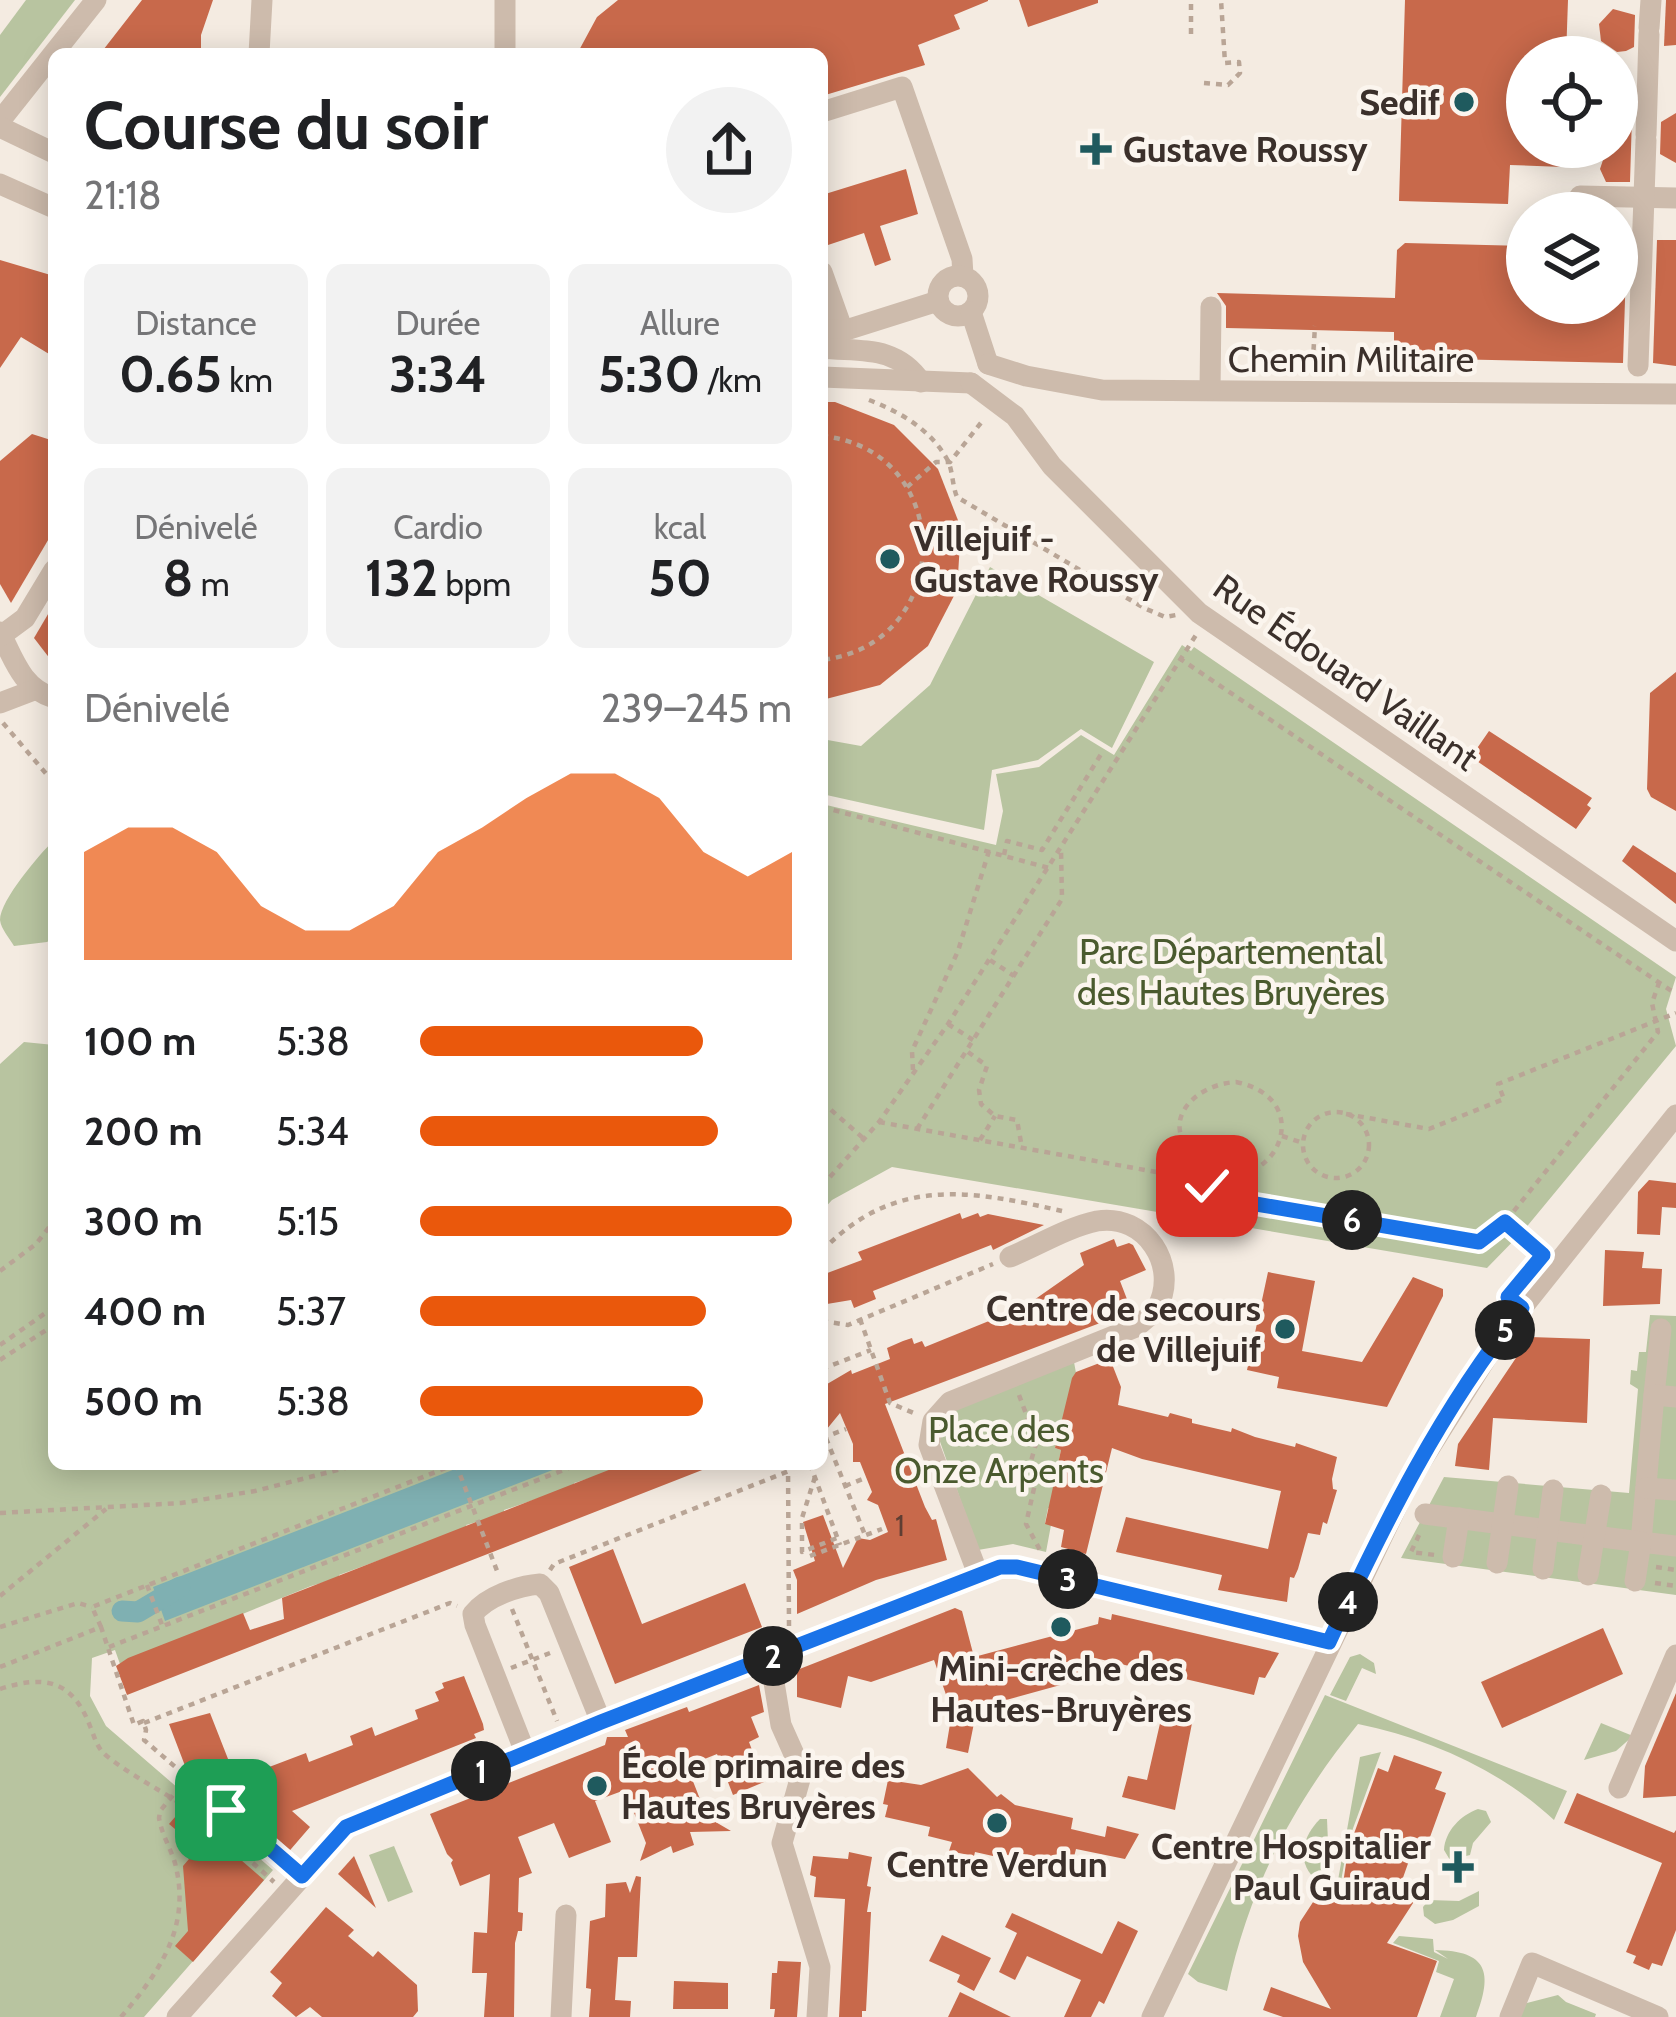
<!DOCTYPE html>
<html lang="fr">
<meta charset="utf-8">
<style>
body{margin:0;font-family:Cabin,sans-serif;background:#f2f2f2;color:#202124;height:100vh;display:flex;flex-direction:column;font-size:45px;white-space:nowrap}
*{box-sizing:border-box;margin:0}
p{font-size:39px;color:#757577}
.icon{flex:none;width:66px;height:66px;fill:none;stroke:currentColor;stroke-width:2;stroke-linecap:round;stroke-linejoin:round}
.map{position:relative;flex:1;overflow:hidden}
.panel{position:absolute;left:48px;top:48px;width:780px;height:1422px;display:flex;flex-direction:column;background:#fff;border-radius:18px;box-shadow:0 6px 30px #0003}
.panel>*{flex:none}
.buttons{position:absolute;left:1506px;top:36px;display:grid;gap:24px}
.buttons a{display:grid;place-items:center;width:132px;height:132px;border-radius:50%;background:#fff;box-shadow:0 6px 30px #0003;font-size:60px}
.pin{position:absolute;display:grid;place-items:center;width:102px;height:102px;color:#fff;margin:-51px;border-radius:24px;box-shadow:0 6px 18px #0006}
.km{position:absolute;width:60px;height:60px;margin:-30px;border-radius:50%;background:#222;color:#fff;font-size:33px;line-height:60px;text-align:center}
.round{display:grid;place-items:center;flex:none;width:126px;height:126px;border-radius:63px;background:#f2f2f2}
.overview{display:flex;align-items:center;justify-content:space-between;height:204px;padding:0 36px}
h1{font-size:66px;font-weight:700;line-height:90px}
.metrics{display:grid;grid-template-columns:repeat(3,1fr);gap:18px;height:204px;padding:12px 36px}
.metrics div{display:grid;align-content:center;border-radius:18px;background:#f2f2f2;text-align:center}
.metrics b{font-size:51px;font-weight:700}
.metrics small{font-size:33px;font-weight:400}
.metrics p{font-size:33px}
.chart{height:336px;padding:24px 36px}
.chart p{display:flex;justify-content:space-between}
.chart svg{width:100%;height:216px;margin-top:12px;fill:#ea580c;opacity:.7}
ul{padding:0 36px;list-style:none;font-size:39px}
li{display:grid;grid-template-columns:192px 144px 1fr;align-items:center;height:90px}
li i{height:30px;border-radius:15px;background:#ea580c}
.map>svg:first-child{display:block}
.green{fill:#b8c4a0}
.water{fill:#7fb0b2}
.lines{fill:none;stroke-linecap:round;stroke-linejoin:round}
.canal{stroke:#7fb0b2;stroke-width:21}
.building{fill:#c8694b}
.path{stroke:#b9a596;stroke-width:4.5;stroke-dasharray:6 6;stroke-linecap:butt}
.minor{stroke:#cdbbac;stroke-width:21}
.route-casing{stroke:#fff;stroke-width:24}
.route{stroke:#1a73e8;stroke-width:15}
.poi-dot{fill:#1f5a5e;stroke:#fbf5ee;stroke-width:4.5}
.labels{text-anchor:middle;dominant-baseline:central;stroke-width:9;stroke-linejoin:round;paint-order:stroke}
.number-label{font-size:30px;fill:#5e3e33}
.poi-label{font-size:36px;font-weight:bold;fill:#3b302b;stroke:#fbf5ee;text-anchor:end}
.street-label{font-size:36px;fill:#3b302b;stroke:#fbf5ee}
.park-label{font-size:36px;fill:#4a5a2e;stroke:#fbf5ee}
</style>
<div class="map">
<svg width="1676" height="2017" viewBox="0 0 1676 2017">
<rect width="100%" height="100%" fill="#f4ebe1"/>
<!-- green -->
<g class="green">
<path d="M26 0H75L0 97V35Z"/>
<path d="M990 567 1154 662 1112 748 1081 729 1038 760 992 770 984 830 822 794V739L861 746 930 685Z"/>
<path d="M1182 645 1191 651 1194 647 1676 977 1666 1009 1676 1046 1524 1230 1487 1268 892 1167 832 1200 822 1211V804L996 845 1003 811 996 774 1039 767 1081 735 1114 755Z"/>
<path d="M54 840V937L47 942 14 946C10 939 1 929 0 920 0 900 40 854 54 840Z"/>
<path d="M24 1042 54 1045V1464H635L574 1483V1486L504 1510V1514L466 1525 467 1528 339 1575V1578L311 1586 120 1664 115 1650 92 1658 90 1696 106 1726 273 1870 144 2017H0V1064Z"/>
<path d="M1650 1315 1676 1316V1595L1401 1558 1444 1477 1629 1493 1638 1389 1630 1384 1631 1370 1637 1371 1639 1352H1646Z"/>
<path d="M1074 1362 1076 1373 1055 1448 1061 1450 1053 1488 1054 1508H1048L1045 1523 1051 1525 1046 1552 1013 1544 978 1550 937 1433 951 1410Z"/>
<path d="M1360 1654 1374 1663 1376 1674 1362 1668 1346 1701 1330 1695 1350 1657Z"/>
<path d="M1325 1695 1567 1791 1554 1820C1499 1769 1430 1739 1358 1724 1292 1805 1249 1888 1227 1991L1198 1982 1188 1974Z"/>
<path d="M1601 1723 1633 1736 1616 1751 1584 1760Z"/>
<path d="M1381 1752 1348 1842 1338 1898 1335 1897 1360 1757Z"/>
<path d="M1478 1809 1486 1811 1491 1822 1473 1843 1470 1855 1450 1860 1444 1850C1445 1831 1461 1815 1478 1809Z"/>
<path d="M1320 1819H1327L1329 1866 1325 1874 1314 1878C1296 1860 1303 1836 1320 1819Z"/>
<path d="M394 1846 413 1892 388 1902 369 1855Z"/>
<path d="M1479 1891V1906L1453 1920 1435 1924 1424 1916 1423 1907 1429 1900 1459 1901Z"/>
<path d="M1399 1936 1433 1939 1434 1952 1448 1959 1435 1950C1488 1951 1493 1972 1476 2017H1440L1454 1979 1436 1972 1439 1961 1393 1943Z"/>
<path d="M1558 1995 1566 2002 1596 2014 1595 2017H1518L1523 2004Z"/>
</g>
<!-- water -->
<path class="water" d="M468 1464H568L165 1621 153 1587Z"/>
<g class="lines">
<!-- canal -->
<path class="canal" d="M122 1611 138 1612 180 1587"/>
</g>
<!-- building -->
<g class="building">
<path d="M142 0H213L201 35V54H100Z"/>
<path d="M618 0H988V1L954 15 960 29 918 45 925 65 822 96V54H577L597 17Z"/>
<path d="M1019 0H1098V3L1028 27Z"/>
<path d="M1405 0H1568L1566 57H1527V147H1564L1563 167 1510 165 1508 204 1399 201Z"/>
<path d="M1666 0H1676V45L1664 46Z"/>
<path d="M1613 9 1635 15 1634 47 1626 51 1617 52 1601 41 1599 24Z"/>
<path d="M1676 113V163L1660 154 1661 122Z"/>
<path d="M1617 116H1632L1630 182H1606L1600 169 1605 154 1617 147Z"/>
<path d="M906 169 918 214 880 226 891 260 875 266 864 233 822 247V195Z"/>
<path d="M1657 240H1676V366L1653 363Z"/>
<path d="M1405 243 1527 246V303H1617V277L1626 268 1623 363 1401 358 1394 350V332L1226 328V306L1217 293 1395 298 1397 250Z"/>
<path d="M0 260 54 276V357L21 337 0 368Z"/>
<path d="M822 402H835L894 425 938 469 961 528 957 590 928 646 880 685 822 700Z"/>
<path d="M32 434 54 441V530L11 603 0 584V461Z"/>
<path d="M54 604V664L34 638Z"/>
<path d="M1676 672V811L1651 797 1647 789 1650 693Z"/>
<path d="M1489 731 1592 798 1587 805 1591 808 1576 829 1471 757Z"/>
<path d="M1633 845 1676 873V904L1622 861Z"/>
<path d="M1649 1180 1676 1183V1208L1662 1207 1660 1235 1637 1234 1638 1192Z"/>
<path d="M960 1213 962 1219 978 1213 980 1217 988 1214 1044 1225 993 1250 991 1245 873 1291 876 1299 854 1308 851 1300 827 1304 822 1275 862 1260 858 1252Z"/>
<path d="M1114 1239 1117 1247 1129 1243 1133 1245 1146 1270 1120 1281 1130 1307 1115 1313 1116 1317 885 1404 925 1507 932 1520 936 1519 947 1560 876 1580 797 1614V1580L793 1570 815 1561 803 1522 823 1515 843 1568 858 1538 870 1540 888 1532 878 1505 867 1500 872 1492 860 1462H853V1444L840 1413 822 1435V1387L851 1370 852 1374 890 1359 887 1348 903 1341 912 1338 914 1344 922 1341 925 1347 1016 1310 1015 1307 1034 1300 1084 1265 1080 1253Z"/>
<path d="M1605 1250 1644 1252 1642 1268 1662 1269 1660 1304 1603 1306Z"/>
<path d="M1268 1272 1315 1281 1302 1351 1362 1362 1413 1277 1443 1289V1296L1387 1407 1277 1388 1279 1377 1247 1370Z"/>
<path d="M1530 1337 1590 1339 1587 1423 1493 1418 1489 1470 1455 1466 1458 1444Z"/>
<path d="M1110 1359 1121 1387 1118 1405 1168 1417 1170 1413 1192 1419V1423L1231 1432 1232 1428 1255 1437 1295 1447 1296 1443 1337 1457 1332 1479 1333 1489 1337 1490 1327 1524 1323 1522 1320 1535 1308 1533 1298 1569 1294 1578 1290 1577 1287 1602 1218 1590 1222 1575 1116 1552 1126 1517 1268 1549 1281 1491 1142 1459 1112 1448 1086 1554 1061 1547 1064 1530 1045 1524 1061 1450 1055 1448 1072 1378 1076 1372Z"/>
<path d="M624 1464 715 1465 127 1695 116 1666 128 1658 243 1613 250 1630 284 1619 282 1598Z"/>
<path d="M613 1549 642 1624 745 1583 762 1627 615 1684 569 1567Z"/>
<path d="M955 1608 962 1611 974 1657 1098 1624 1099 1617 1111 1620 1112 1614 1279 1653 1265 1678 1259 1677 1254 1695 1082 1655 1075 1681 977 1708 968 1753 946 1748 952 1712 934 1660 871 1682 848 1676 841 1708 797 1697V1670Z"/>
<path d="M1603 1628 1623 1674 1502 1728 1481 1682Z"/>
<path d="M464 1676 483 1724 484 1730 474 1734 476 1738 292 1811 310 1827 285 1856 263 1837 253 1809 229 1836 202 1766 187 1771 169 1724 210 1713 230 1764 251 1760 256 1772 306 1753 309 1762 353 1745 350 1736 372 1727 375 1736 418 1719 415 1710 439 1701 435 1692 444 1688 442 1683Z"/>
<path d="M759 1685 764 1712 751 1717 759 1737 749 1742 764 1782 733 1795 717 1754 687 1766 707 1817 731 1831 690 1832 694 1845 673 1853 671 1846 640 1861 646 1843 625 1790 595 1801 611 1842 569 1858 554 1823 518 1837 532 1873 519 1878 518 1912 523 1913 522 1931H518L515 1943 514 2017H484L487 1973H472L474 1932 487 1933 490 1874 460 1886 451 1863 453 1860 447 1854 430 1814 605 1745 607 1737H628L625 1730 687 1707 689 1712Z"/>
<path d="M1676 1693V1796L1643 1798 1645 1766Z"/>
<path d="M1164 1706 1194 1713 1175 1810 1122 1797 1128 1776 1147 1780Z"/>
<path d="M1394 1755 1442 1772 1435 1789 1446 1793 1422 1859 1411 1855 1399 1889 1415 1900 1387 1943 1437 1961 1417 2017H1283L1263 2010 1271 1987 1331 2009 1303 1962 1298 1936 1300 1922 1317 1896 1340 1904 1348 1850 1378 1768 1388 1772Z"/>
<path d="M968 1768 997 1797 1001 1794 1015 1805 1073 1818 1071 1829 1105 1837 1107 1826 1139 1834 1125 1859 1076 1849 1071 1869 1048 1864 1049 1859 1013 1852 1012 1856 994 1852 993 1856 975 1852 974 1856 949 1851 952 1842 928 1836 930 1827 885 1817 888 1805 883 1804 888 1780 921 1785Z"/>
<path d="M1577 1793 1674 1833 1676 1830V1930L1662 1966 1652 1963 1649 1970 1633 1963 1636 1956 1626 1952 1662 1863 1564 1823Z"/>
<path d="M182 1809 264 1880 193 1962 175 1946 188 1931 183 1866 189 1859 182 1853 181 1834 169 1824Z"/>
<path d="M849 1852 872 1857 867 1886 871 1887 867 1912H871L866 2011H862V2017H839L845 1899 814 1897 816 1877 810 1875 813 1856 848 1859Z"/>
<path d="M354 1856 376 1908 338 1874Z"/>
<path d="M636 1876 641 1877 637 1957H618L615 2000 631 2001 630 2017H589L591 1989 586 1988 590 1921 605 1917 606 1884 626 1882 630 1893Z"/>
<path d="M326 1907 354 1930 348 1936 373 1957 378 1951 417 1985 418 2011 413 2017H322L310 2007 296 2017 272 1996 282 1983 270 1972Z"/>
<path d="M1012 1913 1102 1954 1118 1921 1138 1931 1104 2004 1099 2001 1091 2017H1064L1081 1980 1027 1956 1015 1980 999 1972 1017 1933 1005 1927Z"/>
<path d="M942 1935 991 1958 974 1991 957 1982 960 1975 929 1961Z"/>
<path d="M778 1961 801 1962 797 2017H774L775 2009H770L772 1973H777Z"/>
<path d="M674 1981 728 1983V2009H673Z"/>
<path d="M960 1992 1011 2017H948Z"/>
</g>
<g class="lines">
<!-- path -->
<g class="path">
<path d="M1191 34V0"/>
<path d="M1204 83 1228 85 1240 73 1239 62 1225 63 1221 0"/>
<path d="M1312 374 1315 326"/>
<path d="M869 400C900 412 930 429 947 459 953 470 952 485 957 497L1144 608 1165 617 1176 615"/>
<path d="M822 436C956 449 957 644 822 660"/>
<path d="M907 487 936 462H950L984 419"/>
<path d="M1179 658 1676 994"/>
<path d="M3 723 54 783"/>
<path d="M822 807 1049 868"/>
<path d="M1004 855 1007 841 1042 850 1103 751"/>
<path d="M990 960 1014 976"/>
<path d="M948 1024 973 1040"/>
<path d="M968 1052 987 1066 979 1090 981 1104 995 1116 1017 1120 1022 1148"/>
<path d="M913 1070 912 1051 958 951 989 851"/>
<path d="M1236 1082C1330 1102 1260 1218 1195 1156 1157 1121 1196 1084 1236 1082Z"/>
<path d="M822 1102 863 1138"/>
<circle cx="1336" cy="1145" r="33"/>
<path d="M1346 1114 1429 1129 1504 1099 1498 1084 1676 1013"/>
<path d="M879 1122 1184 1177 1250 1203 1479 1242 1505 1222 1658 1032 1652 1003 1659 983"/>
<path d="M917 1129 1062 899 1061 849"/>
<path d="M1282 1136 1303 1143"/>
<path d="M980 1140 995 1116"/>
<path d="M822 1186 879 1122 948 1024 1196 635"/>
<path d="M1505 1222 1541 1253"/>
<path d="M1164 1223 1223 1172"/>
<path d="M822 1251C894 1176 970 1190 1062 1211"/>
<path d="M0 1271 36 1244 54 1221"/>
<path d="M860 1319 890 1403 916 1414"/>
<path d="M822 1321 848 1325 993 1264"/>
<path d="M0 1345 54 1307"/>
<path d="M0 1360 54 1325"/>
<path d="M822 1369 871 1350"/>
<path d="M1019 1395 1028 1419 1042 1423 1029 1468 1035 1484 1026 1524 1040 1550"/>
<path d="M822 1438 846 1429"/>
<path d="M826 1438 865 1535"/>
<path d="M456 1464 499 1576"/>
<path d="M788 1464 789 1626"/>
<path d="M810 1464 840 1545"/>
<path d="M815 1477 802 1518V1552L837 1538"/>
<path d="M845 1486 865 1478"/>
<path d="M0 1513 181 1503 255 1491 361 1464"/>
<path d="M1419 1535 1411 1552 1435 1555"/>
<path d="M810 1556 882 1529"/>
<path d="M1656 1567 1676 1570"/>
<path d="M550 1570 554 1564 789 1471"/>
<path d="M1655 1583 1676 1586"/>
<path d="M147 1585 162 1625"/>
<path d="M0 1596 106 1509"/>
<path d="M512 1609 557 1721"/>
<path d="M0 1627 78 1603 92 1607"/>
<path d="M101 1627 92 1607 456 1464"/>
<path d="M109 1647 579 1464"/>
<path d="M0 1667 101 1627 134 1725 143 1721 146 1730 144 1740 289 1865"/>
<path d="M511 1668 550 1653"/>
<path d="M0 1689C43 1675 72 1679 90 1726 95 1738 97 1749 108 1757 141 1783 177 1797 209 1825"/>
<path d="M144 1723 450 1603 457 1606"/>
<path d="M226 1839 274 1882"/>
<path d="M121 2017C157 1975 189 1931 177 1872 174 1853 162 1837 159 1818L160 1811 173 1795"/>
</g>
<!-- minor -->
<g class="minor">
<path d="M505 0V54"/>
<path d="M1649 28 1651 0"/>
<path d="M259 54 262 0"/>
<path d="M822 112 902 87 962 259 963 276"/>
<path d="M0 121 96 0"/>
<path d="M0 127 54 153"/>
<path d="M1646 135 1649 34"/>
<path d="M0 184 54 208"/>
<path d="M1580 196 1676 198"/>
<path d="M822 272 843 331"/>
<circle cx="958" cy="296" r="20"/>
<path d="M971 312 988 364"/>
<path d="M822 329 843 331 938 301"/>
<path d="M822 348C862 352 896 345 921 382"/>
<path d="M988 364 1026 376 1102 390 1676 394"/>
<path d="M1638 366 1646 140"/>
<path d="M822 377 971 383"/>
<path d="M971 383 1015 416 1052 466 1199 613 1676 941"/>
<path d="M1210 390 1211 307"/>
<path d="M0 632C14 660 22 688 54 698"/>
<path d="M2 635 25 618 54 570"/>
<path d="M0 703 34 690"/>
<path d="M1654 1395 1661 1329"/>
<path d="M1676 1397 1654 1395 1641 1542 1676 1546"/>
<path d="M1646 1488 1674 1490"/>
<path d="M1425 1514 1641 1542 1635 1581"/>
<path d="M1453 1557 1459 1518"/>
<path d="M1497 1563 1508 1486"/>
<path d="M1543 1569 1553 1490"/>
<path d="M978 1574 929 1445 933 1421 950 1402 1136 1327C1143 1321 1152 1315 1157 1308 1180 1266 1145 1213 1097 1221 1068 1227 1037 1246 1010 1257"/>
<path d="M1588 1575 1601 1495"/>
<path d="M770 1658 781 1725 802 1772 782 1843 820 1967 817 2017"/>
<path d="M525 1752 475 1625 473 1614C487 1596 518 1586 540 1584L549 1593 601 1722"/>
<path d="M1619 1788 1676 1655"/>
<path d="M177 2017 346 1827 601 1722 999 1567H1017L1329 1642"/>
<path d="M561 2017 566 1915"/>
<path d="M1152 2017 1409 1481 1502 1333 1676 1115"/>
<path d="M1510 2017 1532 1963 1658 2017"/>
</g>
</g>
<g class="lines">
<!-- route casing -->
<g class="route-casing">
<path id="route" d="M226 1810 302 1876 346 1827 601 1722 1000 1567H1017L1329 1642C1383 1526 1441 1408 1522 1308L1508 1297 1543 1255 1505 1222 1479 1242 1250 1203 1207 1186"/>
</g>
<!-- route -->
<use href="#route" class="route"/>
</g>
<!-- markers -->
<g class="poi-dot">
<circle cx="1464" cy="102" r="12"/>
<path d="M1090 131h12v12h12v12h-12v12h-12v-12h-12v-12h12z"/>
<circle cx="890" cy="559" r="12"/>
<circle cx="1285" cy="1329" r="12"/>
<circle cx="1061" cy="1627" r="12"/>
<circle cx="597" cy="1786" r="12"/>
<circle cx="997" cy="1823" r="12"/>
<path d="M1452 1849h12v12h12v12h-12v12h-12v-12h-12v-12h12z"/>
</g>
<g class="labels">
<!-- number labels -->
<g class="number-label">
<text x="900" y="1525">1</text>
</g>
<!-- poi labels -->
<g class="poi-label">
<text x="1440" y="102">Sedif</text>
<text x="1123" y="149" text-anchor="start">Gustave Roussy</text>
<text x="914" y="538" text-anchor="start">Villejuif -<tspan x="914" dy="41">Gustave Roussy</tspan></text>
<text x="1261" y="1308">Centre de secours<tspan x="1261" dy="41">de Villejuif</tspan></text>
<text x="1061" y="1668" text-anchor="middle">Mini-crèche des<tspan x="1061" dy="41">Hautes-Bruyères</tspan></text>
<text x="621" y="1765" text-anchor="start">École primaire des<tspan x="621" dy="41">Hautes Bruyères</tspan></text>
<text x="1431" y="1846">Centre Hospitalier<tspan x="1431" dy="41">Paul Guiraud</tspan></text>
<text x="997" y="1864" text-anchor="middle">Centre Verdun</text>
</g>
<!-- street labels -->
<g class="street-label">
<text x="1351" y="359">Chemin Militaire</text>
<text transform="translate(1346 672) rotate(35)">Rue Édouard Vaillant</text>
</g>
<!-- park labels -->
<g class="park-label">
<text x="1231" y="951">Parc Départemental<tspan x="1231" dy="41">des Hautes Bruyères</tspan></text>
<text x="999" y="1429">Place des<tspan x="999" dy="41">Onze Arpents</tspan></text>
</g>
</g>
</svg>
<div class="buttons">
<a><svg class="icon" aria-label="locate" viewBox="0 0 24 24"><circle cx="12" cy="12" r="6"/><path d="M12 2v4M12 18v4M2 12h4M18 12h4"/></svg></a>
<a><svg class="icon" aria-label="layers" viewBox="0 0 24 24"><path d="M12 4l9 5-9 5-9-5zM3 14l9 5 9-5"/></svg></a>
</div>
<div class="pin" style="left:226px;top:1810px;background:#1e9e55"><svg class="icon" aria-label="arrive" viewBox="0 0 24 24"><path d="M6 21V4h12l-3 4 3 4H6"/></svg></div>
<div class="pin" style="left:1207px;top:1186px;background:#d93025"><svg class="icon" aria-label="check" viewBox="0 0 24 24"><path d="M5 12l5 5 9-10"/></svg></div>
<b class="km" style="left:481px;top:1771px">1</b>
<b class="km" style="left:773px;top:1656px">2</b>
<b class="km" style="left:1068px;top:1579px">3</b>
<b class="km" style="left:1348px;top:1602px">4</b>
<b class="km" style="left:1505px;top:1330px">5</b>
<b class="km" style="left:1352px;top:1220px">6</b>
<section class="panel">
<div class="overview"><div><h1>Course du soir</h1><p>21:18</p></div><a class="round"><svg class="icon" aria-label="share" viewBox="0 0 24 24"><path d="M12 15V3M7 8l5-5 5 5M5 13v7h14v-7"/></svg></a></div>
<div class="metrics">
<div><p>Distance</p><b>0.65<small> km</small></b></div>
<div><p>Durée</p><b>3:34</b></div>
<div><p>Allure</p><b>5:30<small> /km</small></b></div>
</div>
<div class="metrics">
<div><p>Dénivelé</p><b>8<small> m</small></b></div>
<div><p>Cardio</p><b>132<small> bpm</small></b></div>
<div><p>kcal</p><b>50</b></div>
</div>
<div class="chart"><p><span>Dénivelé</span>239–245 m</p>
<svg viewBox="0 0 160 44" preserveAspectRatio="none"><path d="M0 44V22L10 17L20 17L30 22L40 33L50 38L60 38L70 33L80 22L90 17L100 11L110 6L120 6L130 11L140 22L150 27L160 22V44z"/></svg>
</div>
<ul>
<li><b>100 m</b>5:38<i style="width:76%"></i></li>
<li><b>200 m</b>5:34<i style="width:80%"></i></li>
<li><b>300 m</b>5:15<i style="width:100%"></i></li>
<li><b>400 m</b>5:37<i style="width:77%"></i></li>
<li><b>500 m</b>5:38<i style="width:76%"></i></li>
</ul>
</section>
</div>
